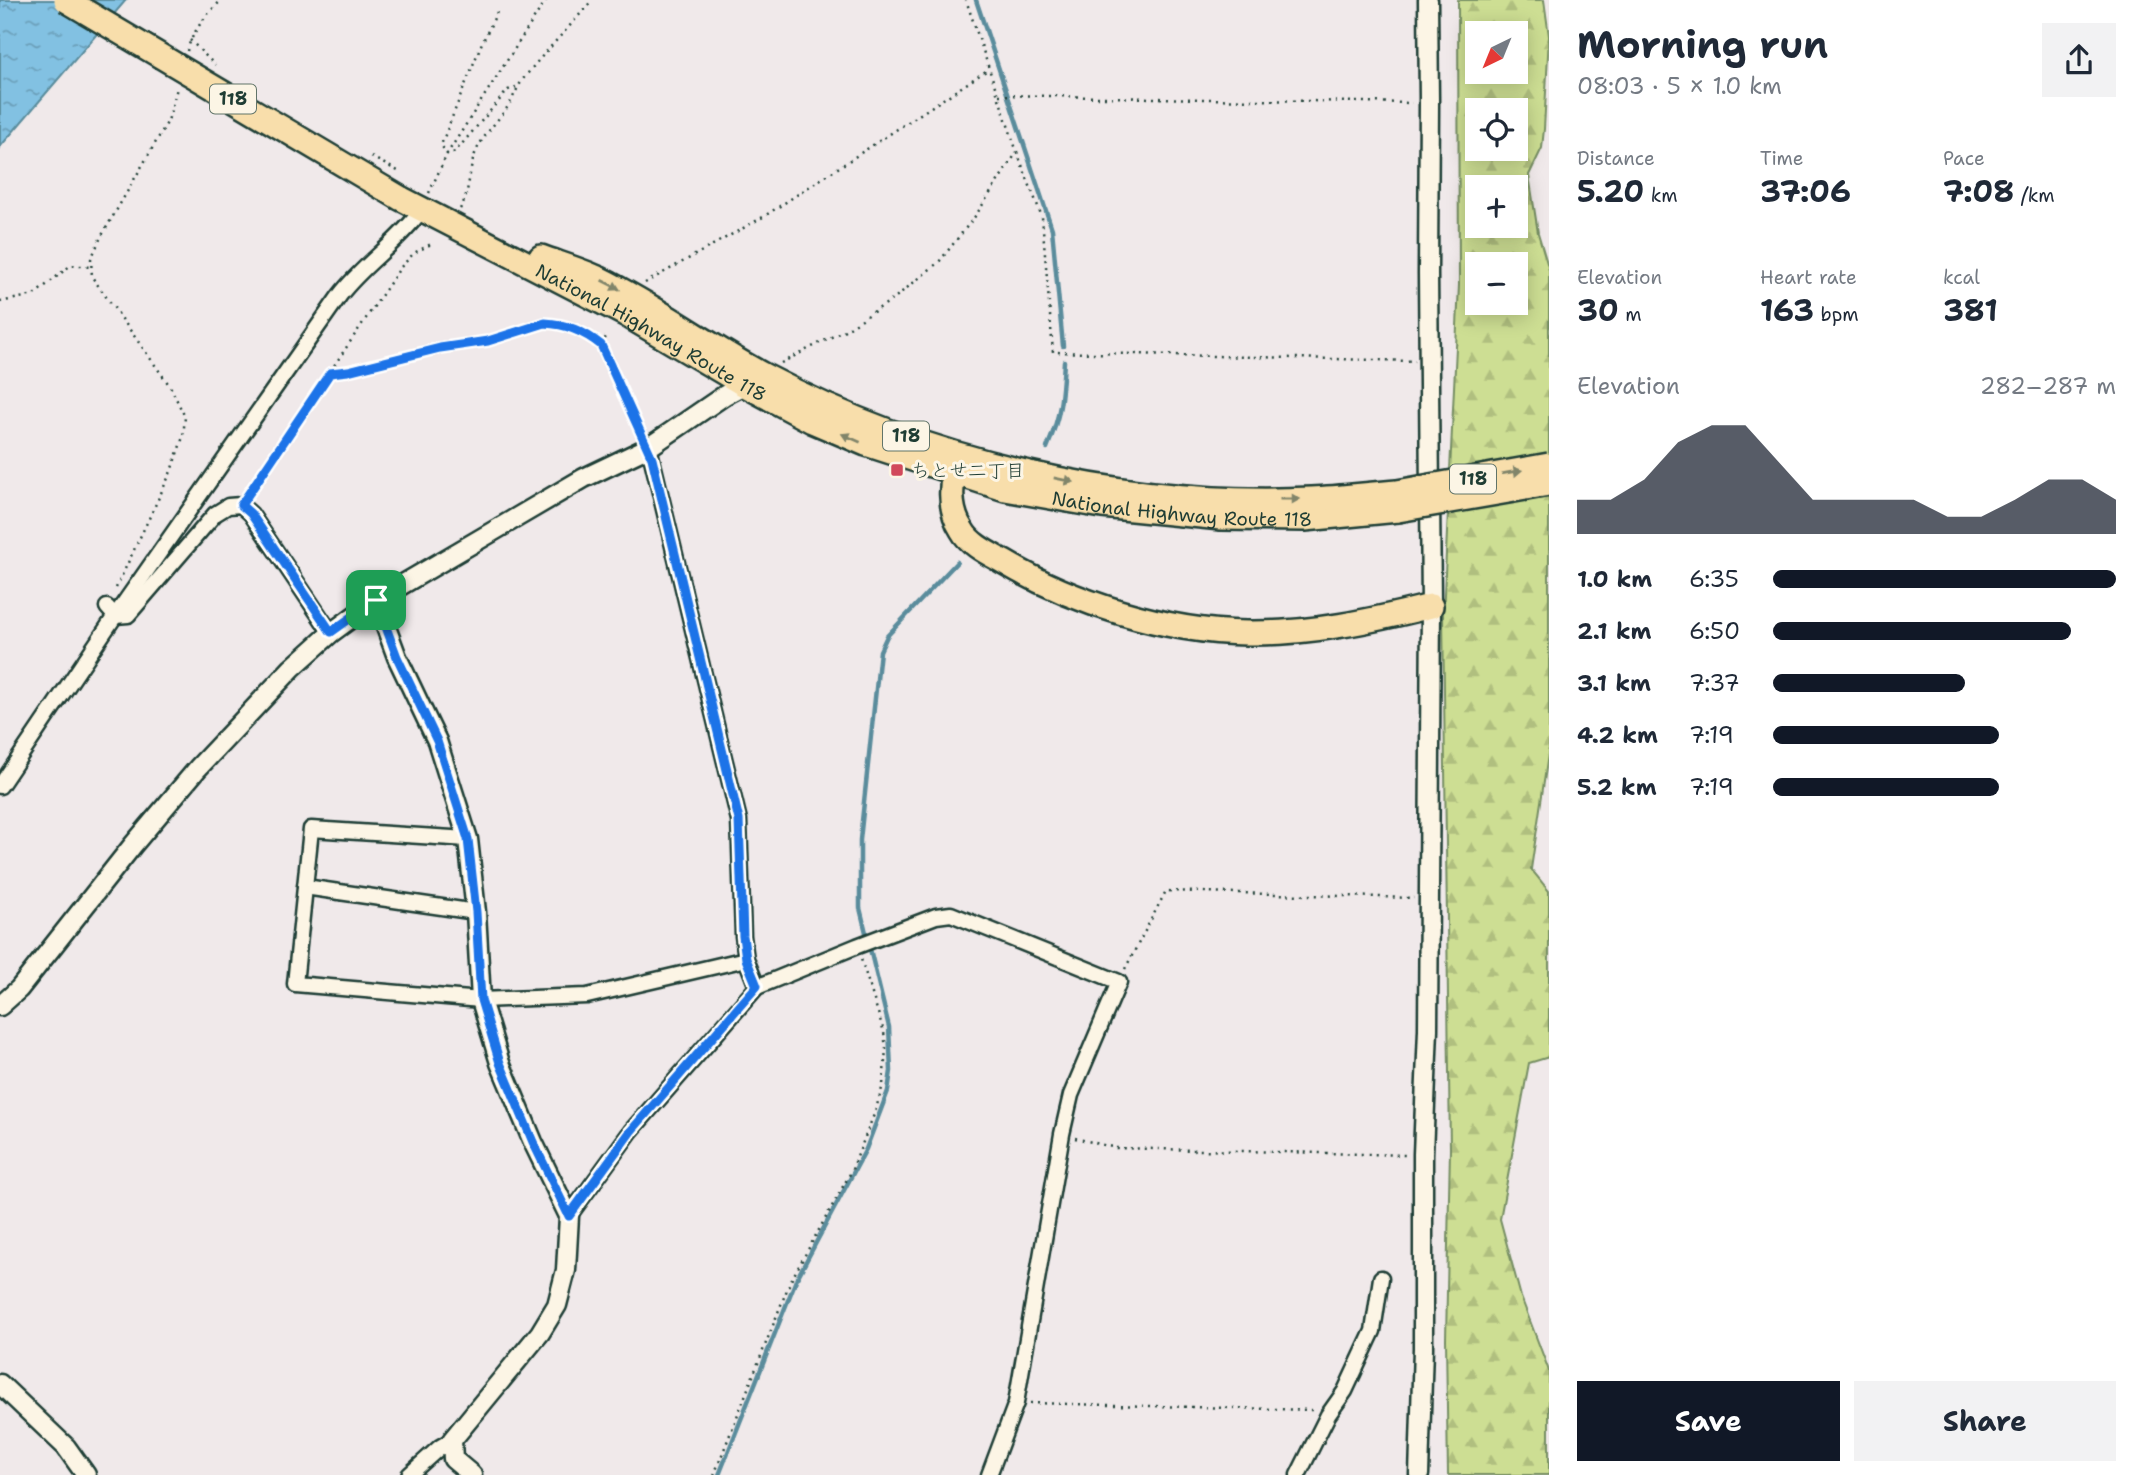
<!DOCTYPE html>
<meta charset="utf-8">
<style>
body{margin:0;font-family:"Shantell Sans","Klee One",sans-serif;background:#f2f2f3;color:#1f2937;height:100vh;display:flex;flex-direction:column;font-size:26px;white-space:nowrap}
*{box-sizing:border-box;margin:0}
p{font-size:23px;color:#747a83}
.icon{flex:none;width:38px;height:38px;fill:none;stroke:currentColor;stroke-width:2;stroke-linecap:round;stroke-linejoin:round}
.map{position:relative;flex:1;overflow:hidden}
.side{display:flex;flex-direction:column;background:#fff;width:595px}
.side>*{flex:none}
.needle{width:46px;rotate:223deg}
.buttons{position:absolute;left:1465px;top:21px;display:grid;gap:14px}
.buttons a{display:grid;place-items:center;width:63px;height:63px;border-radius:0px;background:#fff;box-shadow:0 4px 18px #0003;font-size:35px}
.pin{position:absolute;display:grid;place-items:center;width:60px;height:60px;color:#fff;margin:-30px;border-radius:14px;box-shadow:0 4px 10px #0006}
.round{display:grid;place-items:center;flex:none;width:74px;height:74px;border-radius:0px;background:#f2f2f3}
.head{display:flex;align-items:center;justify-content:space-between;height:119px;padding:0 28px}
h1{font-size:38px;font-weight:700;line-height:52px}
.figures{display:grid;grid-template-columns:repeat(3,1fr);gap:10px;height:119px;padding:7px 28px}
.figures div{display:grid;align-content:center}
.figures b{font-size:30px;font-weight:700}
.figures small{font-size:19px;font-weight:400}
.figures p{font-size:19px}
.chart{height:196px;padding:14px 28px}
.chart p{display:flex;justify-content:space-between}
.chart svg{width:100%;height:126px;margin-top:7px;fill:#111827;opacity:.7}
.cta{display:flex;gap:14px;margin-top:auto;padding:14px 28px}
.cta a{flex:1;height:80px;border-radius:0px;background:#111827;color:#fff;font-size:28px;font-weight:700;line-height:80px;text-align:center}
.cta a+a{background:#f2f2f3;color:#1f2937}
ul{padding:0 28px;list-style:none;font-size:23px}
li{display:grid;grid-template-columns:112px 84px 1fr;align-items:center;height:52px}
li i{height:18px;border-radius:9px;background:#111827}
main{display:flex;flex:1;min-height:0}
.map>svg:first-child{display:block}
.forest{fill:url(#forest-firs);stroke:#768e64;stroke-width:2;fill-rule:evenodd}
.water{fill:url(#water-ripples);stroke:#5a8c9c;stroke-width:2}
.lines{fill:none;stroke-linecap:round;stroke-linejoin:round}
.stream{stroke:#5a8c9c;stroke-width:4.5}
.minor-casing{stroke:#1f3d34;stroke-width:19}
.tertiary-casing{stroke:#1f3d34;stroke-width:23}
.trunk-casing{stroke:#1f3d34;stroke-width:28}
.path{stroke:#1f3d34;stroke-width:2.5;stroke-dasharray:2 5;stroke-linecap:butt}
.minor{stroke:#fcf5e5;stroke-width:14}
.tertiary{stroke:#fcf5e5;stroke-width:18}
.trunk{stroke:#f8deab;stroke-width:23}
.trunk-bridge-casing{stroke:#1f3d34;stroke-width:28;stroke-linecap:butt}
.trunk-bridge{stroke:#f8deab;stroke-width:23}
.oneway{fill:#81856a}
.route-casing{stroke:#fff;stroke-width:14}
.route{stroke:#1a73e8;stroke-width:9}
.poi-dot{fill:#d1495b;stroke:#fcf5e5;stroke-width:2.5}
.labels{text-anchor:middle;dominant-baseline:central;stroke-width:6;stroke-linejoin:round;paint-order:stroke}
.shield{fill:#fcf5e5;stroke:#617469;stroke-width:2}
.shield-label{font-size:18px;font-weight:bold;fill:#1f3d34}
.street-label{font-size:19px;fill:#1f3d34;stroke:#fcf5e5}
.poi-label{font-size:19px;fill:#1f3d34;stroke:#fcf5e5;text-anchor:start}
</style>
<main>
<div class="map">
<svg width="1549" height="1475" viewBox="0 0 1549 1475">
<defs>
<pattern id="forest-firs" width="22" height="20" patternUnits="userSpaceOnUse" patternTransform="scale(1.75)"><rect width="22" height="20" fill="#cdde93"/><path d="M5 1l3.5 6h-7zM16 11l3.5 6h-7z" fill="#b0bf7f"/></pattern>
<pattern id="water-ripples" width="26" height="14" patternUnits="userSpaceOnUse" patternTransform="scale(1.75)"><rect width="26" height="14" fill="#82c1e2"/><path d="M2 4q2-2 4 0t4 0M15 11q2-2 4 0t4 0" fill="none" stroke="#6a9eb8"/></pattern>
</defs>
<rect width="100%" height="100%" fill="#f0e9ea"/>
<filter id="ink" filterUnits="userSpaceOnUse"><feTurbulence type="fractalNoise" baseFrequency=".0143" numOctaves="2"/><feDisplacementMap in="SourceGraphic" scale="14" xChannelSelector="R" yChannelSelector="G"/><feConvolveMatrix kernelMatrix="1 2 1 2 8 2 1 2 1" color-interpolation-filters="sRGB"/></filter>
<g filter="url(#ink)">
<!-- forest -->
<path class="forest" d="M1458 0H1544L1549 36 1544 129 1542 148 1529 175 1538 233 1549 270V748L1531 869 1549 891V1057L1529 1063 1500 1219 1521 1297 1549 1371V1475H1448L1446 1339 1450 1149 1443 615 1459 285ZM1477 33H1516V72H1477ZM1477 110H1516V149H1477ZM1477 187H1516V226H1477ZM1477 264H1516V303H1477Z"/>
<!-- water -->
<path class="water" d="M0 0H126L0 147Z"/>
<g class="lines">
<!-- stream -->
<g class="stream">
<path d="M976 0 1052 229 1063 346"/>
<path d="M1047 448C1061 415 1062 397 1064 361"/>
<path d="M719 1475 796 1280 866 1149 888 1091 891 1071 889 1027 860 908V840L880 651 887 636 957 562"/>
</g>
<!-- minor casing -->
<g class="minor-casing">
<g id="minor">
<path d="M649 447 739 820 743 936 746 959 757 987"/>
<path d="M107 607 115 616 128 615 215 514 228 506 241 505 251 514 331 633"/>
<path d="M0 786 115 616 340 295C362 266 393 246 416 217"/>
<path d="M468 839 311 829 295 984 481 1000 587 996 746 959"/>
<path d="M305 887 476 912"/>
<path d="M569 1216 631 1131 757 987 857 946 936 916 951 914 1119 982 1071 1095 1062 1134 1016 1403 989 1475"/>
<path d="M409 1475 440 1447 452 1440"/>
<path d="M1298 1475 1328 1415 1345 1391 1373 1331 1381 1278"/>
</g>
</g>
<!-- tertiary casing -->
<g class="tertiary-casing">
<g id="tertiary">
<path d="M376 600 397 657 437 741 468 839 476 912 481 1000 500 1063 533 1142 569 1216 566 1270 557 1305 540 1333 452 1440 453 1459 472 1475"/>
<path d="M0 1006 19 989 133 845 198 768 292 668 331 633 376 600 584 478 649 447 725 395 751 381"/>
<path d="M0 1384 66 1447 86 1475"/>
<path d="M1419 1475 1423 1348V1154L1428 1029 1431 606 1428 274 1429 102 1428 0"/>
</g>
</g>
<!-- trunk casing -->
<g class="trunk-casing">
<g id="trunk">
<path id="s1" d="M400 198 625 314 743 384 812 421 866 444 1005 489 1102 506 1221 518 1305 519 1398 510"/>
<path d="M541 257C560 264 581 270 600 279 657 307 709 346 765 376 928 462 1127 508 1312 499 1340 498 1369 494 1397 492"/>
<path d="M958 458C950 481 948 509 962 530 970 545 990 554 1004 562 1073 603 1166 632 1247 633 1310 634 1371 621 1431 606"/>
</g>
</g>
<!-- path -->
<g class="path">
<path d="M497 12 481 45 441 145 447 154 455 152 508 90 516 87"/>
<path d="M190 40 215 65"/>
<path d="M187 51C192 32 207 13 222 0"/>
<path d="M999 95 1412 103"/>
<path d="M1017 152 1042 217 1053 352 1415 361"/>
<path d="M371 157 400 172"/>
<path d="M429 193 447 154 546 0"/>
<path d="M460 209C472 189 467 164 480 144 488 130 500 118 509 105 515 94 519 83 528 73 548 48 572 25 592 0"/>
<path d="M645 283 763 217 989 69"/>
<path d="M0 302 34 295 71 265 90 267"/>
<path d="M601 345 606 337"/>
<path d="M781 363 845 330 892 300 939 262 976 215 1017 152 966 0"/>
<path d="M330 373 348 371 440 348 488 341 545 323 567 326 594 339 601 345 643 434"/>
<path d="M248 493 400 268 414 253 431 244"/>
<path d="M116 588 170 474 183 437 185 417 170 386 92 277 91 259 101 237 168 121 177 88"/>
<path d="M1125 969 1166 891 1414 898"/>
<path d="M1075 1138 1116 1148 1407 1155"/>
<path d="M1030 1403 1314 1410"/>
<path d="M714 1475 790 1282 851 1172 875 1112 883 1085 886 1049 884 1032 861 959"/>
</g>
<!-- minor -->
<use href="#minor" class="minor"/>
<!-- tertiary -->
<use href="#tertiary" class="tertiary"/>
<!-- trunk -->
<use href="#trunk" class="trunk"/>
<!-- trunk-bridge casing -->
<g class="trunk-bridge-casing">
<g id="trunk-bridge">
<path d="M66 0 400 198"/>
<path d="M1397 492 1549 465"/>
<path d="M1398 510 1549 484"/>
</g>
</g>
<!-- trunk-bridge -->
<use href="#trunk-bridge" class="trunk-bridge"/>
</g>
<!-- one-way arrows -->
<defs><path id="oneway-solid" d="M-6-.8H1V-3.2L6.5 0L1 3.2V.8H-6Z" transform="scale(1.75)"/></defs>
<g class="oneway">
<use href="#oneway-solid" transform="translate(611 285) rotate(27)"/>
<use href="#oneway-solid" transform="translate(851 438) rotate(-156)"/>
<use href="#oneway-solid" transform="translate(1512 472) rotate(-10)"/>
<use href="#oneway-solid" transform="translate(1064 480) rotate(11)"/>
<use href="#oneway-solid" transform="translate(1290 499)"/>
</g>
</g>
<g class="lines" filter="url(#ink)">
<!-- route casing -->
<g class="route-casing">
<path id="route" d="M545 323C566 324 585 332 601 345L652 458 739 820 743 936 746 959 757 986 631 1131 569 1216 533 1142 500 1063 481 1000 476 912 468 839 437 741 397 657 376 600 331 632 251 514 241 505 330 373 348 371 440 348 488 341Z"/>
</g>
<!-- route -->
<use href="#route" class="route"/>
</g>
<!-- markers -->
<rect class="poi-dot" x="890" y="463" width="14" height="14" rx="3.5"/>
<g class="labels">
<!-- shield labels -->
<g class="shield">
<rect x="210" y="84.5" width="46" height="29" rx="5"/>
<rect x="883" y="421.5" width="46" height="29" rx="5"/>
<rect x="1450" y="464.5" width="46" height="29" rx="5"/>
</g>
<g class="shield-label">
<text x="233" y="99">118</text>
<text x="906" y="436">118</text>
<text x="1473" y="479">118</text>
</g>
<!-- street labels -->
<g class="street-label">
<text stroke="none"><textPath href="#s1" startOffset="285">National Highway Route 118</textPath></text>
<text stroke="none"><textPath href="#s1" startOffset="852">National Highway Route 118</textPath></text>
</g>
<!-- poi labels -->
<g class="poi-label">
<text x="911" y="470">ちとせ二丁目</text>
</g>
</g>
</svg>
<div class="buttons">
<a><svg class="needle" viewBox="-14 -14 28 28"><path d="M0-13l5 13h-10z" fill="#e53935"/><path d="M0 13l5-13h-10z" fill="#747a83"/></svg></a>
<a><svg class="icon" aria-label="locate" viewBox="0 0 24 24"><circle cx="12" cy="12" r="6"/><path d="M12 2v4M12 18v4M2 12h4M18 12h4"/></svg></a>
<a>+</a>
<a>−</a>
</div>
<div class="pin" style="left:376px;top:600px;background:#1e9e55"><svg class="icon" aria-label="arrive" viewBox="0 0 24 24"><path d="M6 21V4h12l-3 4 3 4H6"/></svg></div>
</div>
<section class="side">
<div class="head"><div><h1>Morning run</h1><p>08:03 · 5 × 1.0 km</p></div><a class="round"><svg class="icon" aria-label="share" viewBox="0 0 24 24"><path d="M12 15V3M7 8l5-5 5 5M5 13v7h14v-7"/></svg></a></div>
<div class="figures">
<div><p>Distance</p><b>5.20<small> km</small></b></div>
<div><p>Time</p><b>37:06</b></div>
<div><p>Pace</p><b>7:08<small> /km</small></b></div>
</div>
<div class="figures">
<div><p>Elevation</p><b>30<small> m</small></b></div>
<div><p>Heart rate</p><b>163<small> bpm</small></b></div>
<div><p>kcal</p><b>381</b></div>
</div>
<div class="chart"><p><span>Elevation</span>282–287 m</p>
<svg viewBox="0 0 160 44" preserveAspectRatio="none"><path d="M0 44V32L10 32L20 25L30 12L40 6L50 6L60 19L70 32L80 32L90 32L100 32L110 38L120 38L130 32L140 25L150 25L160 32V44z"/></svg>
</div>
<ul>
<li><b>1.0 km</b>6:35<i style="width:100%"></i></li>
<li><b>2.1 km</b>6:50<i style="width:87%"></i></li>
<li><b>3.1 km</b>7:37<i style="width:56%"></i></li>
<li><b>4.2 km</b>7:19<i style="width:66%"></i></li>
<li><b>5.2 km</b>7:19<i style="width:66%"></i></li>
</ul>
<div class="cta"><a>Save</a><a>Share</a></div>
</section>
</main>
